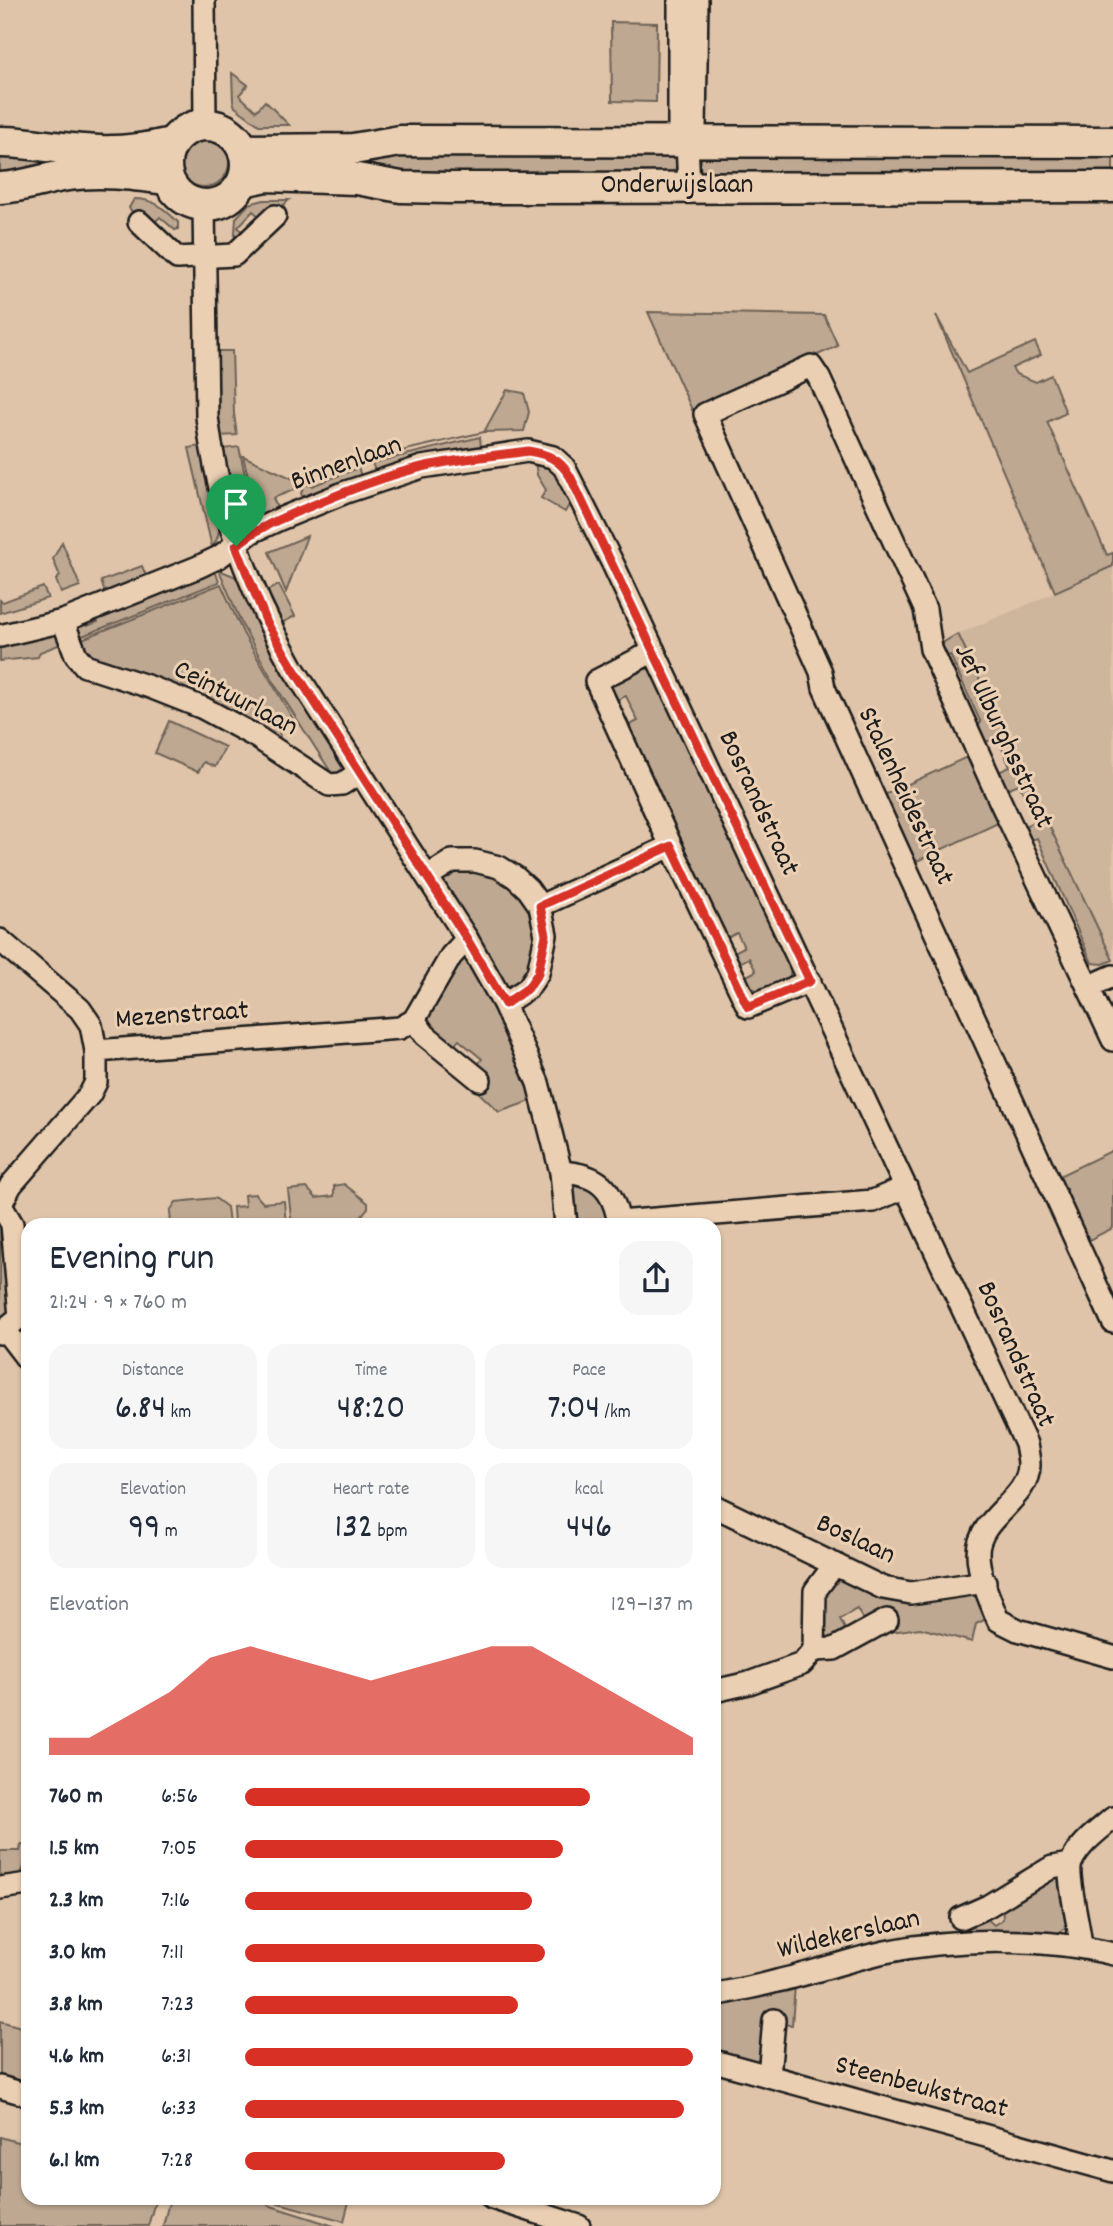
<!DOCTYPE html>
<meta charset="utf-8">
<style>
body{margin:0;font-family:Dekko,sans-serif;background:#f6f6f7;color:#1f2937;height:100vh;display:flex;flex-direction:column;font-size:26px;white-space:nowrap}
*{box-sizing:border-box;margin:0}
p{font-size:23px;color:#747a83}
.icon{flex:none;width:38px;height:38px;fill:none;stroke:currentColor;stroke-width:2;stroke-linecap:round;stroke-linejoin:round}
.map{position:relative;flex:1;overflow:hidden}
.drawer{position:absolute;left:21px;top:1218px;width:700px;height:987px;display:flex;flex-direction:column;background:#fff;border-radius:21px;box-shadow:0 2px 5px #0004}
.drawer>*{flex:none}
.pin{position:absolute;display:grid;place-items:center;width:60px;height:60px;color:#fff;margin:-72px -30px;border-radius:50% 50% 50% 0;rotate:-45deg;box-shadow:0 0 7px #0007}
.pin .icon{rotate:45deg}
.round{display:grid;place-items:center;flex:none;width:74px;height:74px;border-radius:21px;background:#f6f6f7}
.headline{display:flex;align-items:center;justify-content:space-between;height:119px;padding:0 28px}
h1{font-size:38px;font-weight:600;line-height:52px}
.metrics{display:grid;grid-template-columns:repeat(3,1fr);gap:10px;height:119px;padding:7px 28px}
.metrics div{display:grid;align-content:center;border-radius:18px;background:#f6f6f7;text-align:center}
.metrics b{font-size:35px;font-weight:600}
.metrics small{font-size:19px;font-weight:400}
.metrics p{font-size:19px}
.chart{height:196px;padding:14px 28px}
.chart p{display:flex;justify-content:space-between}
.chart svg{width:100%;height:126px;margin-top:7px;fill:#d93025;opacity:.7}
ul{padding:0 28px;list-style:none;font-size:23px}
li{display:grid;grid-template-columns:112px 84px 1fr;align-items:center;height:52px}
li i{height:18px;border-radius:9px;background:#d93025}
.map>svg:first-child{display:block}
.built{fill:#ceb69d}
.green{fill:#bea892;stroke:#6d6257;stroke-width:2}
.lines{fill:none;stroke-linecap:round;stroke-linejoin:round}
.minor-casing{stroke:#1c1c1c;stroke-width:26}
.secondary-casing{stroke:#1c1c1c;stroke-width:35}
.minor{stroke:#ebcfb2;stroke-width:21}
.secondary{stroke:#ebcfb2;stroke-width:30}
.route-casing{stroke:#fff;stroke-width:14}
.route{stroke:#d93025;stroke-width:9}
.labels{text-anchor:middle;dominant-baseline:central;stroke-width:6;stroke-linejoin:round;paint-order:stroke}
.street-label{font-size:28px;fill:#1c1c1c;stroke:#ebcfb2}
</style>
<div class="map">
<svg width="1113" height="2226" viewBox="0 0 1113 2226">
<rect width="100%" height="100%" fill="#dfc4a9"/>
<filter id="ink" filterUnits="userSpaceOnUse"><feTurbulence type="fractalNoise" baseFrequency=".0143" numOctaves="2"/><feDisplacementMap in="SourceGraphic" scale="14" xChannelSelector="R" yChannelSelector="G"/><feConvolveMatrix kernelMatrix="1 2 1 2 8 2 1 2 1" color-interpolation-filters="sRGB"/></filter>
<g filter="url(#ink)">
<!-- built -->
<path class="built" d="M1113 564V960L958 634 1036 601Z"/>
<!-- green -->
<g class="green">
<path d="M611 22 657 23 656 102 612 101Z"/>
<path d="M232 73 248 85 239 95 256 111 265 101 289 125H259L235 107 233 101Z"/>
<circle cx="204" cy="162" r="25"/>
<path d="M0 153 126 156 0 175Z"/>
<path d="M1113 153V175L705 174 699 169 702 156Z"/>
<path d="M669 154 676 157 678 164 673 173 397 176 282 169 360 155Z"/>
<path d="M134 199C155 199 163 208 178 222V229L175 230 160 217 151 226 138 219 129 208Z"/>
<path d="M264 200H289L275 213 262 219 253 211 238 227 246 236 234 248 236 218 249 204Z"/>
<path d="M648 312 824 315 838 346 692 410Z"/>
<path d="M936 315 967 373 1035 342 1041 355 1012 368 1016 374 1036 382 1051 375 1066 413 1047 422 1107 555 1113 553V566L1055 592Z"/>
<path d="M219 351H232L234 414 237 435 219 436 214 402 215 353Z"/>
<path d="M507 390 524 393 529 412 524 431 484 432 371 458 484 432Z"/>
<path d="M480 437 481 449 376 473 372 463Z"/>
<path d="M200 446 203 448C209 474 231 527 212 547L189 448Z"/>
<path d="M239 447 254 517C226 507 227 474 222 449Z"/>
<path d="M243 456 298 481 294 490 273 498 279 513 258 517Z"/>
<path d="M535 461 551 466 572 500 565 512 541 498 546 490 537 475Z"/>
<path d="M358 468 362 478 304 501 301 493 305 484 312 486Z"/>
<path d="M307 536 286 592 269 552Z"/>
<path d="M62 542 80 586 61 593 56 580 60 576 53 559Z"/>
<path d="M142 566 146 576 144 579 109 593 104 590 101 581Z"/>
<path d="M215 570 219 582 77 638C76 630 76 624 85 620L87 626 98 622 96 616Z"/>
<path d="M219 570 234 576 240 581 346 762V771L336 780 277 688 242 625Z"/>
<path d="M221 584 243 633 293 719 287 720 279 727 280 739C224 704 166 679 102 659L96 663 77 641Z"/>
<path d="M279 585 295 616 282 623 278 621 266 591Z"/>
<path d="M43 587 48 598 0 613V600L3 602Z"/>
<path d="M56 632 66 642 40 652 38 657 0 661V643Z"/>
<path d="M958 634 1113 960 1103 964 1092 963 1037 838 1028 841 1022 827 1036 821 1019 784 1004 790 996 773 1010 767 998 738 982 743 975 727 981 723 950 655 943 658 941 651 944 642Z"/>
<path d="M639 667 651 670 658 676 684 732 683 739 702 781 709 784 759 889 756 897 775 936 781 938 792 964 789 979C768 991 761 999 741 979L756 971 749 958 735 965 730 954 744 947 737 933 723 940 624 728 638 721 626 696 612 702 608 693 611 683Z"/>
<path d="M169 721 225 747 215 767 204 762 198 772 155 753Z"/>
<path d="M967 757 998 823 913 863 882 796Z"/>
<path d="M451 868H487L522 890 541 929 534 969 514 989 505 985 444 886 443 874Z"/>
<path d="M466 957 495 1002 534 1100 499 1112 476 1090 481 1086 474 1069 482 1059 459 1040 450 1049 430 1030 425 1017 429 1009 435 1006 456 959Z"/>
<path d="M1113 1150V1228L1087 1241 1057 1177Z"/>
<path d="M571 1182 601 1193 611 1225H575Z"/>
<path d="M344 1184 368 1203V1208L362 1215 369 1221 366 1225H292L288 1190 307 1188 316 1198 334 1196V1186Z"/>
<path d="M255 1194 263 1203 284 1201 286 1225H234L233 1207 245 1206 244 1195Z"/>
<path d="M215 1198 227 1207 229 1225H171L170 1211 176 1202Z"/>
<path d="M0 1221 7 1226 14 1312 0 1321Z"/>
<path d="M843 1579 969 1594 979 1598 990 1617 976 1624 972 1642 920 1628 891 1632 888 1626 866 1625 857 1609 840 1619 848 1635 830 1639 823 1632 824 1588 834 1580Z"/>
<path d="M21 1845H25C27 1868 25 1877 0 1880V1851H20Z"/>
<path d="M1051 1876 1059 1878 1066 1885 1072 1918 1066 1928 1054 1935H968L963 1922 985 1917 994 1925 1003 1919 1002 1906Z"/>
<path d="M795 1985 792 2025 778 2024 763 2065 714 2056V2003Z"/>
<path d="M0 2021 28 2029V2087L0 2080Z"/>
<path d="M0 2137 28 2145V2198H156L148 2226H0Z"/>
<path d="M170 2198H270L268 2205 334 2226H163Z"/>
<path d="M276 2198H350L344 2221 275 2202Z"/>
</g>
<g class="lines">
<!-- minor casing -->
<g class="minor-casing">
<g id="minor">
<path d="M204 0 205 124"/>
<path d="M679 0V129L687 141"/>
<path d="M689 188 687 141 695 129 697 0"/>
<path d="M204 206 207 417C218 507 249 590 293 668L467 939 504 1004 538 1083 561 1172 566 1225"/>
<path d="M139 222 177 258 234 255 275 216"/>
<path d="M63 621 76 655 85 666 150 687 203 708 255 736 329 785 342 784 360 772"/>
<path d="M0 636 63 621 198 567 219 557 252 532 280 519 346 492 422 467 528 451 553 457 564 467 613 564 1026 1444C1027 1451 1029 1459 1029 1465 1029 1500 978 1517 978 1553 978 1574 990 1600 998 1620L1018 1630 1113 1657"/>
<path d="M654 651 596 681 671 846 748 1007 810 981"/>
<path d="M428 876 452 861H475L499 867 515 877 528 889 540 906 546 935 538 973 528 988 504 1004"/>
<path d="M540 906 671 846"/>
<path d="M0 940 80 1009 91 1025 96 1051"/>
<path d="M1088 987 1113 976"/>
<path d="M414 1020 425 1035 480 1080"/>
<path d="M1113 1040 1001 803 931 649 925 609 819 378 811 366 705 414 821 672 824 688 1113 1322"/>
<path d="M561 1172C598 1174 614 1188 619 1225"/>
<path d="M0 1204 12 1224 20 1317 0 1333"/>
<path d="M1 1204 11 1185 90 1094 96 1082V1051L400 1028 414 1020 451 956 467 939"/>
<path d="M619 1222 873 1201 906 1187"/>
<path d="M5 1330 28 1360"/>
<path d="M714 1506 883 1588 911 1593 985 1582"/>
<path d="M814 1650 834 1649 887 1620"/>
<path d="M714 1691 749 1683 802 1664 814 1650 815 1591 835 1564"/>
<path d="M0 1888 28 1884"/>
<path d="M961 1918 988 1906 1052 1867 1070 1864"/>
<path d="M1081 1946C1080 1928 1066 1876 1071 1863 1079 1844 1098 1831 1113 1818"/>
<path d="M714 1995C735 1990 756 1987 777 1981 813 1973 848 1960 885 1952 953 1938 1046 1937 1113 1954"/>
<path d="M714 2061 1113 2171"/>
<path d="M769 2076 774 2020"/>
<path d="M0 2087 28 2095"/>
<path d="M492 2198 579 2226"/>
</g>
</g>
<!-- secondary casing -->
<g class="secondary-casing">
<g id="secondary">
<circle cx="206" cy="165" r="40"/>
<path d="M0 142C28 142 55 148 83 150 113 153 142 150 171 143"/>
<path d="M244 150 353 149 400 141 1113 142"/>
<path d="M243 181 266 176 357 179 401 187 449 188 1113 187"/>
<path d="M0 188C24 187 46 178 69 175 101 170 136 175 167 179"/>
</g>
</g>
<!-- minor -->
<use href="#minor" class="minor"/>
<!-- secondary -->
<use href="#secondary" class="secondary"/>
</g>
</g>
<g class="lines" filter="url(#ink)">
<!-- route casing -->
<g class="route-casing">
<path id="route" d="M528 451C548 454 559 459 570 476L810 981 748 1007 671 846 540 906 546 935 538 973 528 988 505 1004 467 939 293 668 267 623 236 546C258 527 284 517 311 506 347 491 384 476 422 467 457 459 493 456 528 451Z"/>
</g>
<!-- route -->
<use href="#route" class="route"/>
</g>
<g class="labels">
<!-- street labels -->
<g class="street-label">
<text x="677" y="187">Onderwijslaan</text>
<text transform="translate(347 465) rotate(-20)">Binnenlaan</text>
<text transform="translate(235 700) rotate(27)">Ceintuurlaan</text>
<text transform="translate(1002 737) rotate(65)">Jef Ulburghsstraat</text>
<text transform="translate(904 797) rotate(65)">Stalenheidestraat</text>
<text transform="translate(757 804) rotate(65)">Bosrandstraat</text>
<text transform="translate(182 1017) rotate(-4)">Mezenstraat</text>
<text transform="translate(1014 1355) rotate(66)">Bosrandstraat</text>
<text transform="translate(855 1541) rotate(25)">Boslaan</text>
<text transform="translate(849 1936) rotate(-13)">Wildekerslaan</text>
<text transform="translate(921 2089) rotate(15)">Steenbeukstraat</text>
</g>
</g>
</svg>
<div class="pin" style="left:236px;top:546px;background:#1e9e55"><svg class="icon" aria-label="arrive" viewBox="0 0 24 24"><path d="M6 21V4h12l-3 4 3 4H6"/></svg></div>
<section class="drawer">
<div class="headline"><div><h1>Evening run</h1><p>21:24 · 9 × 760 m</p></div><a class="round"><svg class="icon" aria-label="share" viewBox="0 0 24 24"><path d="M12 15V3M7 8l5-5 5 5M5 13v7h14v-7"/></svg></a></div>
<div class="metrics">
<div><p>Distance</p><b>6.84<small> km</small></b></div>
<div><p>Time</p><b>48:20</b></div>
<div><p>Pace</p><b>7:04<small> /km</small></b></div>
</div>
<div class="metrics">
<div><p>Elevation</p><b>99<small> m</small></b></div>
<div><p>Heart rate</p><b>132<small> bpm</small></b></div>
<div><p>kcal</p><b>446</b></div>
</div>
<div class="chart"><p><span>Elevation</span>129–137 m</p>
<svg viewBox="0 0 160 44" preserveAspectRatio="none"><path d="M0 44V38L10 38L20 30L30 22L40 10L50 6L60 10L70 14L80 18L90 14L100 10L110 6L120 6L130 14L140 22L150 30L160 38V44z"/></svg>
</div>
<ul>
<li><b>760 m</b>6:56<i style="width:77%"></i></li>
<li><b>1.5 km</b>7:05<i style="width:71%"></i></li>
<li><b>2.3 km</b>7:16<i style="width:64%"></i></li>
<li><b>3.0 km</b>7:11<i style="width:67%"></i></li>
<li><b>3.8 km</b>7:23<i style="width:61%"></i></li>
<li><b>4.6 km</b>6:31<i style="width:100%"></i></li>
<li><b>5.3 km</b>6:33<i style="width:98%"></i></li>
<li><b>6.1 km</b>7:28<i style="width:58%"></i></li>
</ul>
</section>
</div>
